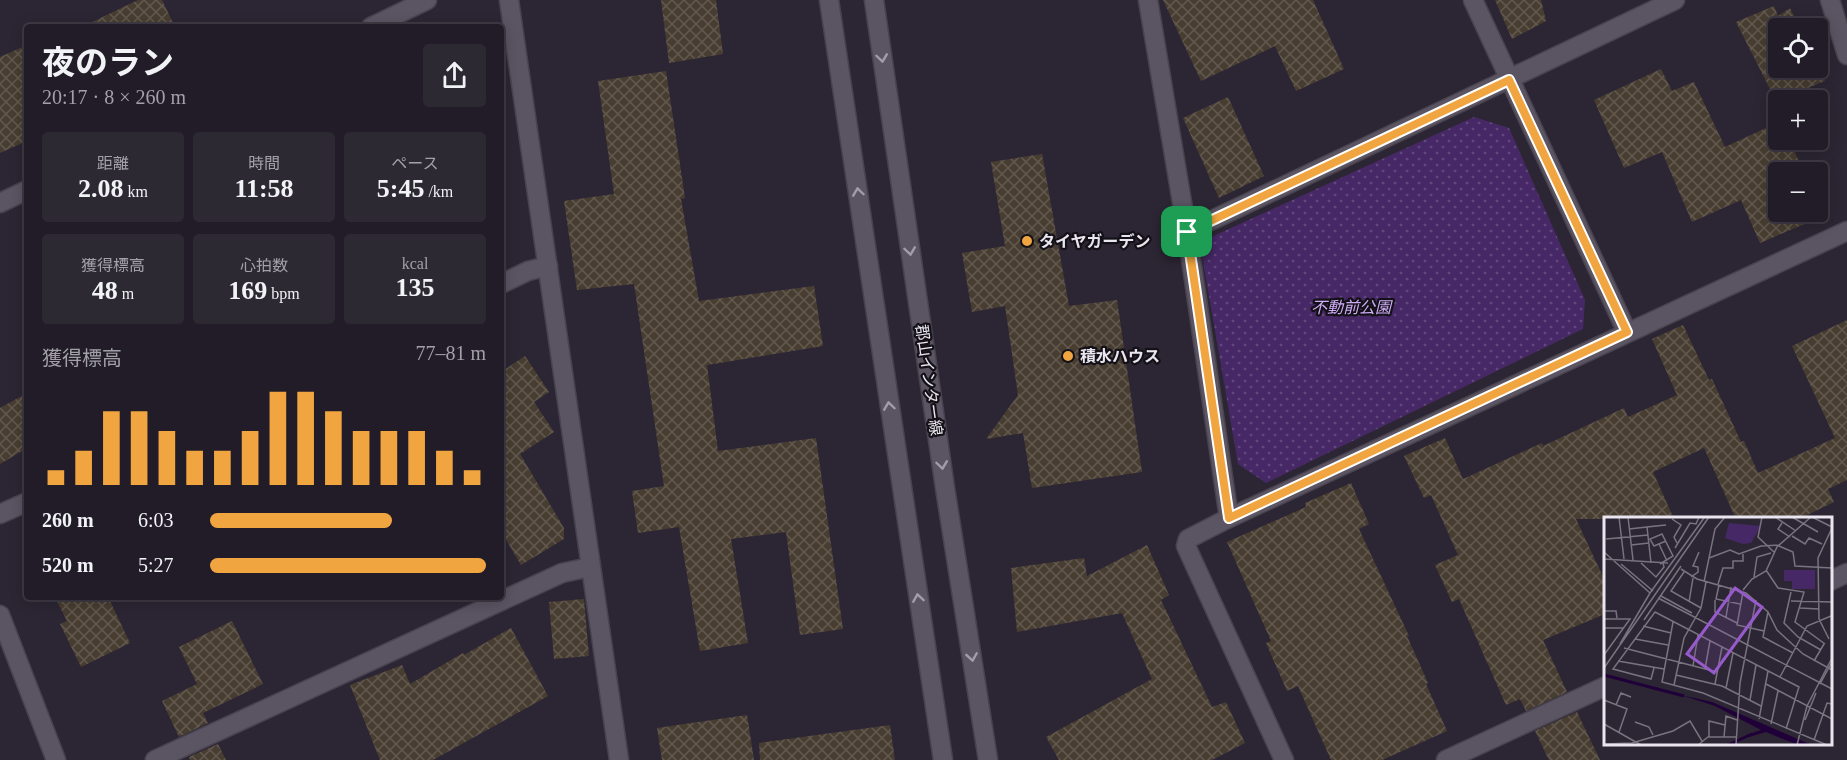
<!DOCTYPE html>
<html lang="ja">
<meta charset="utf-8">
<style>
body{margin:0;font-family:"Times New Roman","Noto Sans JP",serif;background:#2d2933;color:#f1f3f6;height:100vh;display:flex;flex-direction:column;font-size:22px;white-space:nowrap}
*{box-sizing:border-box;margin:0}
p{font-size:20px;color:#a2a1a7}
.icon{flex:none;width:33px;height:33px;fill:none;stroke:currentColor;stroke-width:2;stroke-linecap:round;stroke-linejoin:round}
.map{position:relative;flex:1;overflow:hidden}
.panel{position:absolute;left:24px;top:24px;width:480px;height:576px;display:flex;flex-direction:column;background:#211c27;border-radius:6px;box-shadow:0 3px 15px #0003,0 0 0 2px #3e3a44}
.panel>*{flex:none}
.tools{position:absolute;left:1768px;top:18px;display:grid;gap:12px}
.tools a{display:grid;place-items:center;width:60px;height:60px;border-radius:6px;background:#211c27;box-shadow:0 3px 15px #0003,0 0 0 2px #3e3a44;font-size:30px}
.pin{position:absolute;display:grid;place-items:center;width:51px;height:51px;color:#fff;margin:-26px;border-radius:12px;box-shadow:0 3px 9px #0006}
.round{display:grid;place-items:center;flex:none;width:63px;height:63px;border-radius:6px;background:#2d2933}
.summary{display:flex;align-items:center;justify-content:space-between;height:102px;padding:0 18px}
h1{font-size:33px;font-weight:700;line-height:45px}
.figures{display:grid;grid-template-columns:repeat(3,1fr);gap:9px;height:102px;padding:6px 18px}
.figures div{display:grid;align-content:center;border-radius:6px;background:#2d2933;text-align:center}
.figures b{font-size:26px;font-weight:700}
.figures small{font-size:16px;font-weight:400}
.figures p{font-size:16px}
.chart{height:168px;padding:12px 18px}
.chart p{display:flex;justify-content:space-between}
.chart svg{width:100%;height:108px;margin-top:6px;stroke:#f1a540;stroke-width:6}
ul{padding:0 18px;list-style:none;font-size:20px}
li{display:grid;grid-template-columns:96px 72px 1fr;align-items:center;height:45px}
li i{height:15px;border-radius:8px;background:#f1a540}
.map>svg:first-child{display:block}
.grass{fill:url(#grass-dots)}
.building{fill:url(#building-cross-hatch)}
.lines{fill:none;stroke-linecap:round;stroke-linejoin:round}
.street-casing{stroke:#48434e;stroke-width:21}
.secondary-casing{stroke:#48434e;stroke-width:21}
.street{stroke:#5a5463;stroke-width:18}
.secondary{stroke:#5a5463;stroke-width:18}
.oneway{stroke:#a29da9}
.route-casing{stroke:#fff;stroke-width:12}
.route{stroke:#f1a540;stroke-width:8}
.poi-dot{fill:#f1a540;stroke:#131117;stroke-width:2}
.labels{text-anchor:middle;dominant-baseline:central;stroke-width:4.5;stroke-linejoin:round;paint-order:stroke}
.poi-label{font-size:16px;font-weight:bold;fill:#eae6ef;stroke:#131117;text-anchor:start}
.park-label{font-size:16px;font-style:italic;fill:#cfacf7;stroke:#131117}
.street-label{font-size:16px;fill:#eae6ef;stroke:#131117}
.inset-river{fill:none;stroke:#200039;stroke-width:3}
.inset-road{fill:none;stroke:#78737f;stroke-width:1.5}
.view{fill:#975acb;fill-opacity:0.15;stroke:#975acb;stroke-width:3}
.inset-edge{fill:none;stroke:#eae6ef;stroke-width:3}
</style>
<div class="map">
<svg width="1847" height="760" viewBox="0 0 1847 760">
<defs>
<pattern id="grass-dots" width="8" height="8" patternUnits="userSpaceOnUse" patternTransform="scale(1.5)"><rect width="8" height="8" fill="#472866"/><path d="M2 2h.1M6 6h.1" fill="none" stroke="#62477c" stroke-width="1.8" stroke-linecap="round"/></pattern>
<pattern id="building-cross-hatch" width="8" height="8" patternUnits="userSpaceOnUse" patternTransform="scale(1.5)"><rect width="8" height="8" fill="#483d31"/><path d="M0 0l8 8M0 8l8-8" fill="none" stroke="#63594f"/></pattern>
</defs>
<rect width="100%" height="100%" fill="#2c2634"/>
<!-- grass -->
<path class="grass" d="M1474 117 1509 128 1585 300 1583 329 1266 483 1238 464 1202 255 1209 238Z"/>
<!-- building -->
<g class="building">
<path d="M138 0H162L175 27H82Z"/>
<path d="M661 0H716L723 54 669 63Z"/>
<path d="M1163 0H1313L1344 69 1296 91 1275 46 1201 81Z"/>
<path d="M1495 0H1541L1546 21 1512 39Z"/>
<path d="M1774 6 1778 16 1790 8 1800 28H1779V68H1818V66L1825 81 1776 101 1736 22Z"/>
<path d="M27 45V141L0 153V57Z"/>
<path d="M1661 69 1672 91 1694 82 1725 147 1779 122V140H1789L1804 172H1779V212H1818V204L1823 216 1760 243 1741 200 1692 222 1662 152 1624 168 1594 100Z"/>
<path d="M666 71 685 198 681 199 699 301 814 286 823 346 707 365 718 451 816 438 843 629 800 635 786 532 731 539 748 643 700 651 679 527 638 533 632 491 664 486 634 284 577 290 564 201 614 194 598 81Z"/>
<path d="M1228 97 1264 176 1219 198 1183 118Z"/>
<path d="M1042 154 1069 306 1117 300 1142 472 1032 488 1023 433 986 439 1018 395 1005 306 972 312 962 253 1005 246 991 162Z"/>
<path d="M1847 320V480L1828 489 1834 502 1799 519H1736L1704 448 1653 472 1674 519H1576L1605 581V614L1543 640 1567 692 1526 711 1520 699 1506 705 1459 599 1452 602 1435 565 1458 555 1431 495 1424 498 1404 456 1445 438 1463 479 1542 443 1543 446 1624 408 1628 417 1677 395 1652 339 1683 325 1709 380 1712 379 1741 442 1744 441 1758 473 1835 438 1792 346Z"/>
<path d="M525 356 549 392 534 402 554 432 520 454 564 528V539L521 565 501 531V372Z"/>
<path d="M27 393V448L0 464V408Z"/>
<path d="M1351 483 1369 524 1359 529 1409 636H1407L1428 683 1426 684 1447 731 1382 760H1331L1298 686 1287 691 1266 643 1271 641 1227 542 1306 507 1305 503Z"/>
<path d="M1147 545 1169 595 1161 600 1212 707 1226 702 1245 743 1212 760H1059L1046 737 1152 679 1122 613 1017 632 1011 568 1084 558 1087 576Z"/>
<path d="M55 597H108L130 643 81 667 60 624 67 621Z"/>
<path d="M584 599 589 656 554 659 549 602Z"/>
<path d="M232 621 263 684 203 713 208 723 179 737 162 701 197 684 179 647Z"/>
<path d="M511 628 548 696 433 760H380L350 685 402 665 410 684 463 653 464 655Z"/>
<path d="M1577 712 1600 760H1549L1535 731Z"/>
<path d="M747 715 754 760H662L657 728Z"/>
<path d="M890 725 895 760H760L759 743Z"/>
<path d="M218 744 226 760H190L189 757Z"/>
</g>
<g class="lines">
<!-- street casing -->
<g class="street-casing">
<g id="street">
<path d="M509 0 619 760"/>
<path d="M1148 0 1187 232 1229 518"/>
<path d="M1473 0 1627 332"/>
<path d="M371 27 427 0"/>
<path d="M0 203 27 190"/>
<path d="M1187 232 1675 0"/>
<path d="M501 284 528 271 548 266"/>
<path d="M0 514 27 502"/>
<path d="M0 615 56 760"/>
<path d="M155 760 562 573 590 567"/>
<path d="M1284 760 1186 546 1188 539 1229 518 1847 231"/>
</g>
</g>
<!-- secondary casing -->
<g class="secondary-casing">
<g id="secondary">
<path d="M829 0 943 760"/>
<path d="M874 0 945 488 988 760"/>
<path d="M1830 0 1847 55"/>
<path d="M1830 581 1847 573"/>
<path d="M1446 760 1606 686"/>
</g>
</g>
<!-- street -->
<use href="#street" class="street"/>
<!-- secondary -->
<use href="#secondary" class="secondary"/>
</g>
<!-- one-way arrows -->
<defs><path id="oneway-chevron" d="M-2-3.5L2.5 0L-2 3.5" fill="none" stroke-width="1.6" stroke-linecap="round" stroke-linejoin="round" transform="scale(1.5)"/></defs>
<g class="oneway">
<use href="#oneway-chevron" transform="translate(882 58) rotate(82)"/>
<use href="#oneway-chevron" transform="translate(858 192) rotate(-98)"/>
<use href="#oneway-chevron" transform="translate(910 251) rotate(82)"/>
<use href="#oneway-chevron" transform="translate(889 406) rotate(-98)"/>
<use href="#oneway-chevron" transform="translate(942 465) rotate(82)"/>
<use href="#oneway-chevron" transform="translate(918 598) rotate(-99)"/>
<use href="#oneway-chevron" transform="translate(972 657) rotate(81)"/>
</g>
<g class="lines">
<!-- route casing -->
<g class="route-casing">
<path id="route" d="M1509 80 1627 332 1229 518 1187 232Z"/>
</g>
<!-- route -->
<use href="#route" class="route"/>
</g>
<!-- markers -->
<g class="poi-dot">
<circle cx="1027" cy="241" r="6"/>
<circle cx="1068" cy="356" r="6"/>
</g>
<g class="labels">
<!-- poi labels -->
<g class="poi-label">
<text x="1039" y="241">タイヤガーデン</text>
<text x="1080" y="356">積水ハウス</text>
</g>
<!-- park labels -->
<g class="park-label">
<text x="1351" y="307">不動前公園</text>
</g>
<!-- street labels -->
<g class="street-label">
<text transform="translate(929 380) rotate(82)">郡山インター線</text>
</g>
</g>
<!-- overview -->
<g transform="translate(1604 517)">
<rect width="228" height="228" fill="#2c2634"/>
<path d="M125 6 155 9V12L147 26 139 27 121 21ZM180 53H211V72H188V64H180Z" fill="#472866"/>
<path d="M77 178 108 185 208 228H194L162 215 145 220 142 218 157 213 111 189Z" fill="#200039"/>
<path class="inset-river" d="M0 158 80 179M124 228 148 217"/>
<path class="inset-road" d="M15 0 20 42M24 0 29 43M158 0 154 20 170 35M171 0 192 14M188 0 214 15M208 0 228 10M68 2 77 8 70 20 73 26M178 6 174 12 186 20M25 12 43 10M188 19 201 27 205 21 218 27M2 22 44 18M55 27 63 44M27 28 45 26M175 29 189 35 191 49 228 51M71 31 86 6 92 7 95 0M0 35 46 76M228 40V103M105 41 126 33 135 37 157 29 176 28M0 42 64 46M37 46 52 60 60 50 59 46M47 46 43 10 62 8M17 47 49 74M56 47 69 39 58 17 46 22 50 29 62 24M77 52 93 62 142 76 164 95 173 113 199 137 228 153M162 53 174 71 200 75 191 105 221 127M80 55 67 74 97 91M87 60 94 55V50L89 49 95 35M150 60 153 40 167 36M100 65 111 12 121 0M114 67 119 51H129V44H139V37M115 68 112 82 136 87M139 73 148 62 162 54 173 30 207 0M139 75 133 108 160 114M187 75 180 106 194 120 217 133M57 79 88 96M54 81 228 172M111 83V95L133 106M187 84 227 85M85 85 89 61M196 91 215 92M0 94H12L13 101M164 95 159 120 189 136M122 100 127 70M0 102H26L0 138M40 103 77 49M69 105 58 165 99 176 223 228M39 109 67 116M0 111H20M31 122 64 128M225 122 215 102 214 41 228 11M16 127 46 76 100 1M20 131 113 155M14 144 60 152M210 144 220 127M89 149 94 118M0 151 105 0M50 151 47 162 9 152 51 95 195 170 182 212M101 152 106 124M72 158 118 169 157 189M176 160 203 109 227 99M111 167 118 130M162 167 228 202M216 167 228 145M70 168 80 121 97 91 102 65M122 171 129 136M0 183 23 192 15 215M146 183 152 148M12 188 17 176 27 180M155 202 164 154M201 203 212 176M31 205 45 210 49 218M0 207 37 228M167 207 174 174M105 220V204L121 208M120 220 122 199 133 203M210 223 223 186 228 187M0 227 28 226 69 214 86 204 98 224M94 228 104 220H132M132 228 136 166 152 83M156 228H182M193 228 203 189 228 141"/>
<path class="view" d="M131 71 158 90 110 156 83 137Z"/>
<rect width="228" height="228" class="inset-edge"/>
</g>
</svg>
<div class="tools">
<a><svg class="icon" aria-label="locate" viewBox="0 0 24 24"><circle cx="12" cy="12" r="6"/><path d="M12 2v4M12 18v4M2 12h4M18 12h4"/></svg></a>
<a>+</a>
<a>−</a>
</div>
<div class="pin" style="left:1187px;top:232px;background:#1e9e55"><svg class="icon" aria-label="arrive" viewBox="0 0 24 24"><path d="M6 21V4h12l-3 4 3 4H6"/></svg></div>
<section class="panel">
<div class="summary"><div><h1>夜のラン</h1><p>20:17 · 8 × 260 m</p></div><a class="round"><svg class="icon" aria-label="share" viewBox="0 0 24 24"><path d="M12 15V3M7 8l5-5 5 5M5 13v7h14v-7"/></svg></a></div>
<div class="figures">
<div><p>距離</p><b>2.08<small> km</small></b></div>
<div><p>時間</p><b>11:58</b></div>
<div><p>ペース</p><b>5:45<small> /km</small></b></div>
</div>
<div class="figures">
<div><p>獲得標高</p><b>48<small> m</small></b></div>
<div><p>心拍数</p><b>169<small> bpm</small></b></div>
<div><p>kcal</p><b>135</b></div>
</div>
<div class="chart"><p><span>獲得標高</span>77–81 m</p>
<svg viewBox="0 0 160 44" preserveAspectRatio="none"><path d="M5 44V38M15 44V30M25 44V14M35 44V14M45 44V22M55 44V30M65 44V30M75 44V22M85 44V6M95 44V6M105 44V14M115 44V22M125 44V22M135 44V22M145 44V30M155 44V38"/></svg>
</div>
<ul>
<li><b>260 m</b>6:03<i style="width:66%"></i></li>
<li><b>520 m</b>5:27<i style="width:100%"></i></li>
</ul>
</section>
</div>
